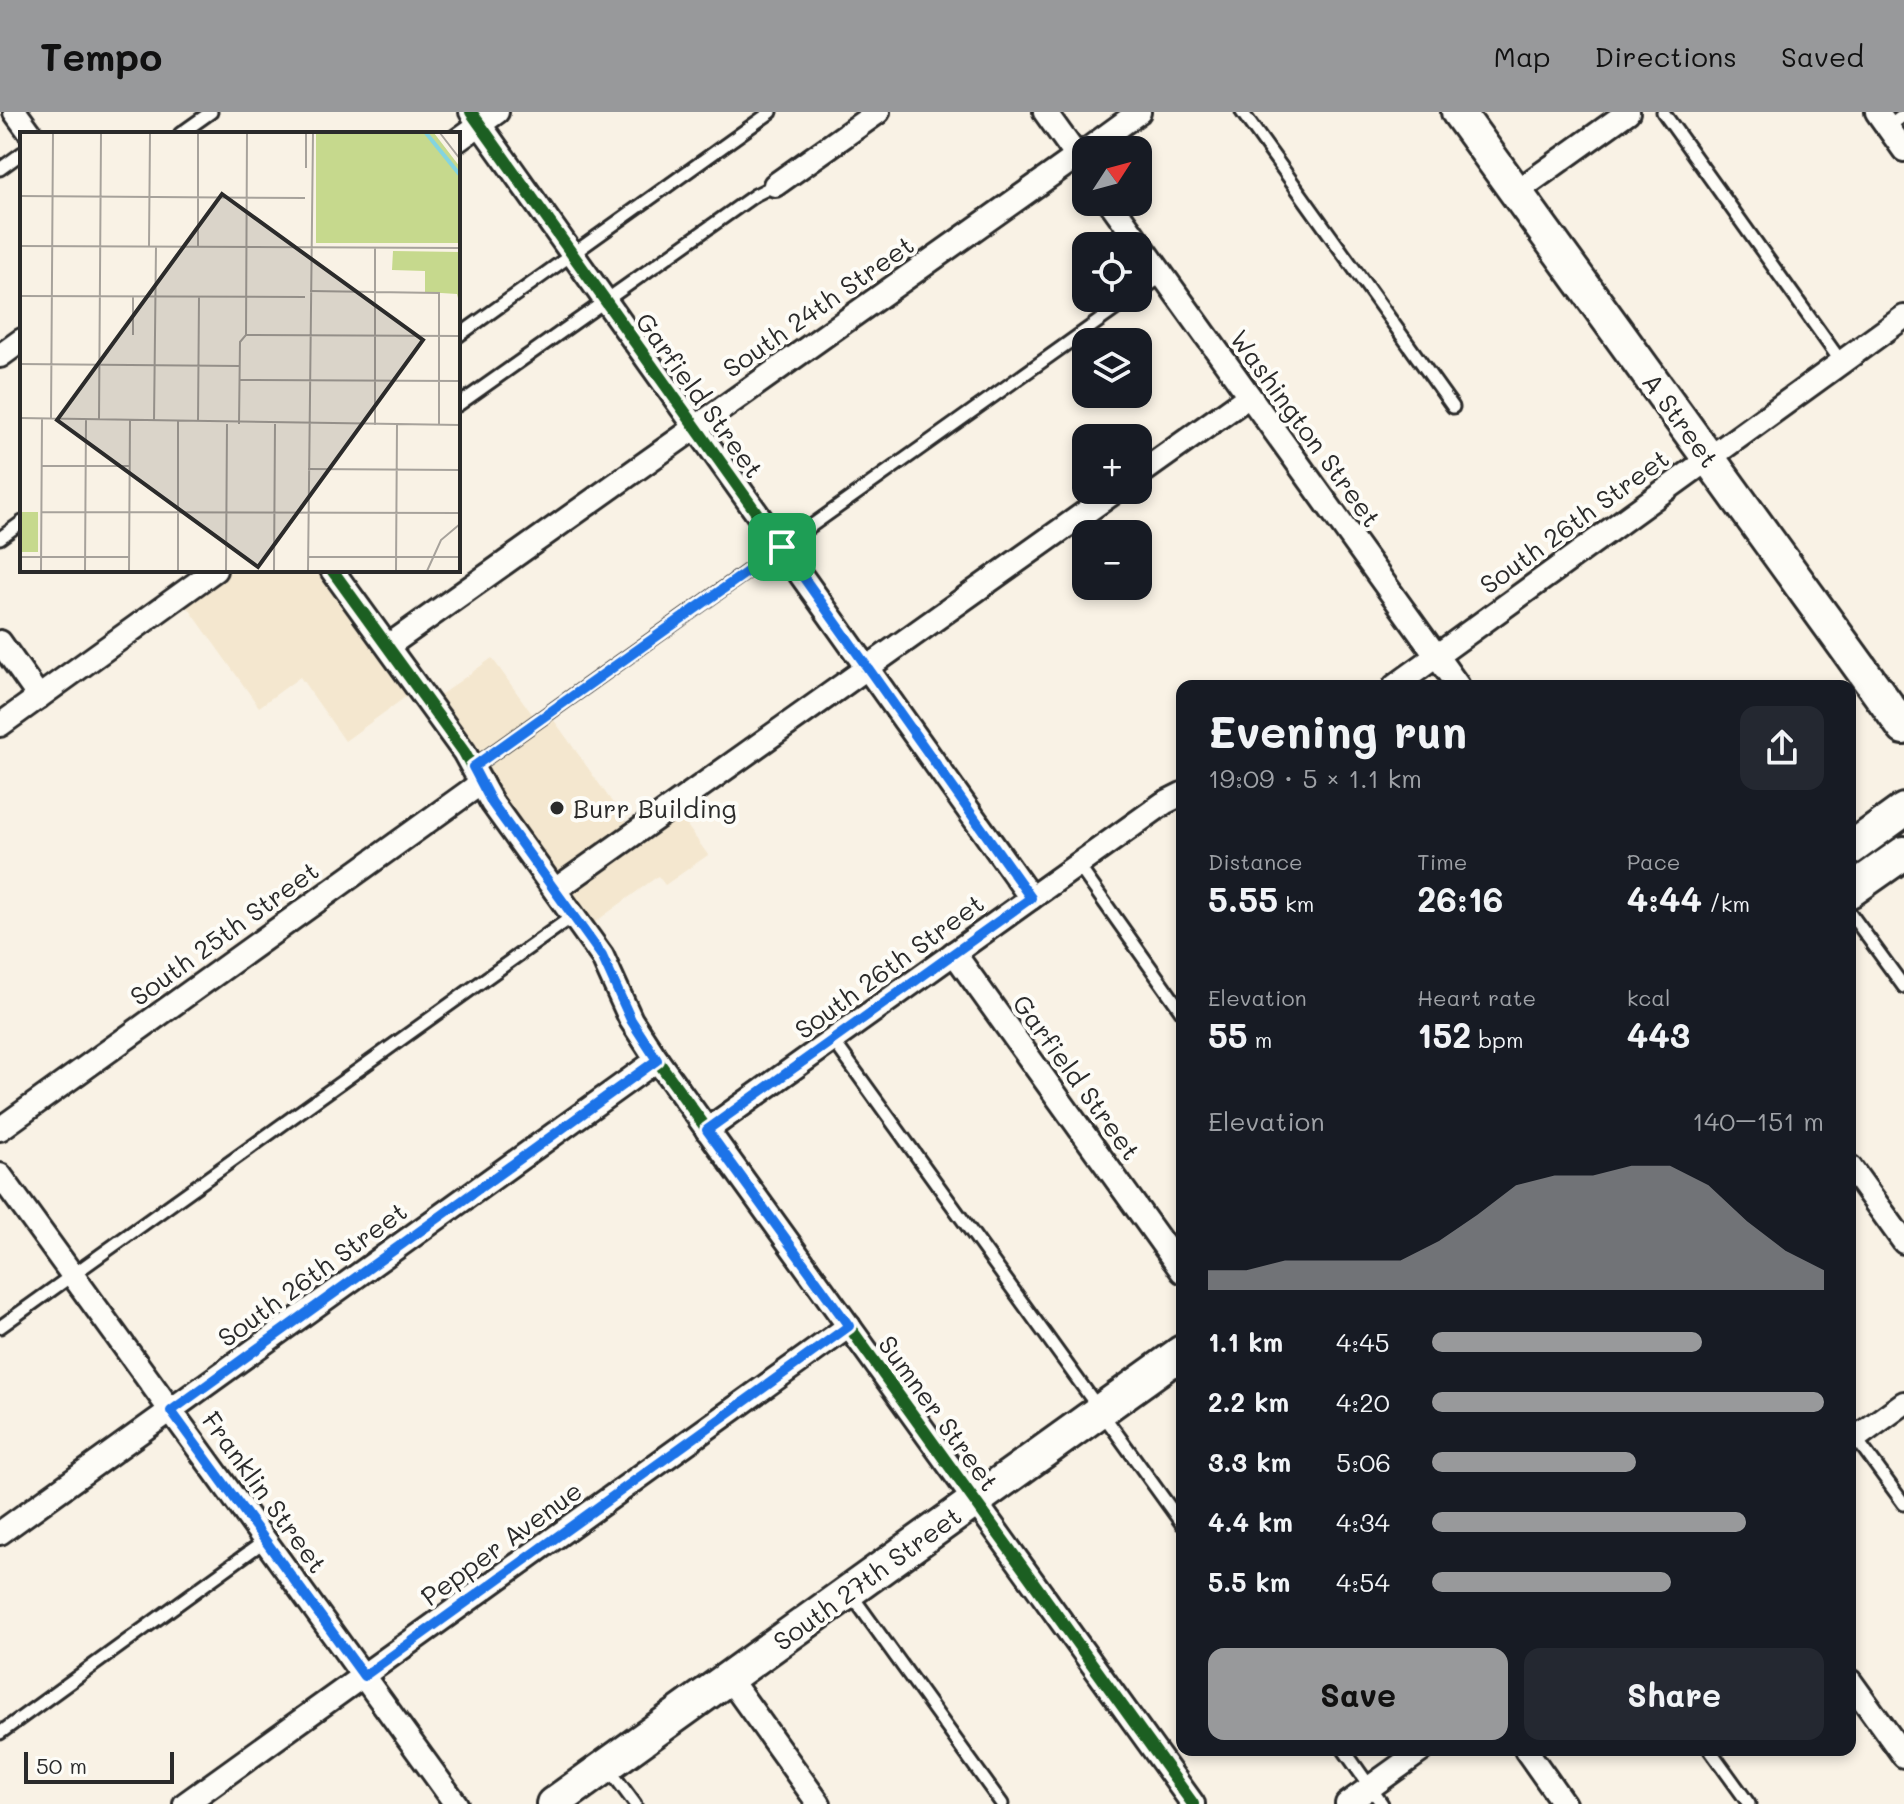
<!DOCTYPE html>
<meta charset="utf-8">
<style>
body{margin:0;font-family:Mali,sans-serif;background:#242831;color:#f1f3f6;height:100vh;display:flex;flex-direction:column;font-size:30px;white-space:nowrap}
*{box-sizing:border-box;margin:0}
p{font-size:26px;color:#9ea1a6}
.icon{flex:none;width:44px;height:44px;fill:none;stroke:currentColor;stroke-width:2;stroke-linecap:round;stroke-linejoin:round}
.map{position:relative;flex:1;overflow:hidden}
.drawer{position:absolute;left:1176px;top:568px;width:680px;height:1076px;display:flex;flex-direction:column;background:#171b24;border-radius:16px;box-shadow:0 4px 12px #0003}
.drawer>*{flex:none}
.needle{width:52px;rotate:54deg}
.tools{position:absolute;left:1072px;top:24px;display:grid;gap:16px}
.tools a{display:grid;place-items:center;width:80px;height:80px;border-radius:16px;background:#171b24;box-shadow:0 4px 12px #0003;font-size:40px}
.scale{position:absolute;left:24px;bottom:20px;width:150px;box-sizing:border-box;padding-left:8px;border:4px solid #2b2b2b;border-top:0;font-size:22px;line-height:28px;white-space:nowrap;color:#2b2b2b;-webkit-text-stroke:6px #fdfcf7;paint-order:stroke}
.pin{position:absolute;display:grid;place-items:center;width:68px;height:68px;color:#fff;margin:-34px;border-radius:16px;box-shadow:0 4px 12px #0006}
.round{display:grid;place-items:center;flex:none;width:84px;height:84px;border-radius:16px;background:#242831}
.overview{display:flex;align-items:center;justify-content:space-between;height:136px;padding:0 32px}
h1{font-size:44px;font-weight:700;line-height:60px}
.metrics{display:grid;grid-template-columns:repeat(3,1fr);gap:12px;height:136px;padding:8px 32px}
.metrics div{display:grid;align-content:center}
.metrics b{font-size:34px;font-weight:700}
.metrics small{font-size:22px;font-weight:400}
.metrics p{font-size:22px}
.chart{height:224px;padding:16px 32px}
.chart p{display:flex;justify-content:space-between}
.chart svg{width:100%;height:144px;margin-top:8px;fill:#98999b;opacity:.7}
.button{display:flex;gap:16px;margin-top:auto;padding:16px 32px}
.button a{flex:1;height:92px;border-radius:16px;background:#98999b;color:#111;font-size:32px;font-weight:700;line-height:92px;text-align:center}
.button a+a{background:#242831;color:#f1f3f6}
ul{padding:0 32px;list-style:none;font-size:26px}
li{display:grid;grid-template-columns:128px 96px 1fr;align-items:center;height:60px}
li i{height:20px;border-radius:10px;background:#98999b}
header{display:flex;align-items:center;gap:48px;box-sizing:border-box;height:112px;padding:0 40px;background:#98999b;color:#111}
header strong{font-size:38px}
nav{display:flex;gap:44px;margin-inline-start:auto;font-size:28px}
.map>svg:first-child{display:block}
.built{fill:#f4e7cf}
.lines{fill:none;stroke-linecap:round;stroke-linejoin:round}
.lane-casing{stroke:#2b2b2b;stroke-width:17}
.street-casing{stroke:#2b2b2b;stroke-width:28}
.secondary-casing{stroke:#2b2b2b;stroke-width:38}
.lane{stroke:#fdfcf7;stroke-width:11}
.street{stroke:#fdfcf7;stroke-width:22}
.secondary{stroke:#fdfcf7;stroke-width:32}
.cycleway-casing{stroke:#fdfcf7;stroke-width:17}
.cycleway{stroke:#1b5e20;stroke-width:12}
.route-casing{stroke:#fff;stroke-width:16}
.route{stroke:#1a73e8;stroke-width:10}
.poi-dot{fill:#2b2b2b;stroke:#fdfcf7;stroke-width:3}
.labels{text-anchor:middle;dominant-baseline:central;stroke-width:8;stroke-linejoin:round;paint-order:stroke}
.street-label{font-size:26px;fill:#2b2b2b;stroke:#fdfcf7}
.poi-label{font-size:26px;fill:#2b2b2b;stroke:#fdfcf7;text-anchor:start}
.inset-river{fill:none;stroke:#84d4df;stroke-width:4}
.inset-road{fill:none;stroke:#a7a29b;stroke-width:2}
.view{fill:#2b2b2b;fill-opacity:0.15;stroke:#2b2b2b;stroke-width:4}
.inset-edge{fill:none;stroke:#2b2b2b;stroke-width:4}
</style>
<header>
<strong>Tempo</strong>
<nav><a>Map</a><a>Directions</a><a>Saved</a></nav>
</header>
<div class="map">
<svg width="1904" height="1692" viewBox="0 0 1904 1692">
<rect width="100%" height="100%" fill="#f9f2e5"/>
<filter id="ink" filterUnits="userSpaceOnUse"><feTurbulence type="fractalNoise" baseFrequency=".0125" numOctaves="2"/><feDisplacementMap in="SourceGraphic" scale="16" xChannelSelector="R" yChannelSelector="G"/><feConvolveMatrix kernelMatrix="1 2 1 2 8 2 1 2 1" color-interpolation-filters="sRGB"/></filter>
<g filter="url(#ink)">
<!-- built -->
<g class="built">
<path d="M215 458H332L418 576 345 629 300 565 259 595 180 484Z"/>
<path d="M492 546 537 609 549 601 634 721 673 694 708 743 665 773 658 764 583 819 429 591Z"/>
</g>
<g class="lines">
<!-- lane casing -->
<g class="lane-casing">
<g id="lane">
<path d="M1242 0 1453 295"/>
<path d="M1663 0 1842 251"/>
<path d="M1888 15 1904 3"/>
<path d="M180 22 211 0"/>
<path d="M0 57 22 41"/>
<path d="M1138 181 1162 164"/>
<path d="M458 224 771 0"/>
<path d="M458 293 755 83 775 73"/>
<path d="M0 426 22 410"/>
<path d="M473 655 1131 186"/>
<path d="M1078 753 1182 900"/>
<path d="M1850 801 1904 875"/>
<path d="M833 928 1182 1412"/>
<path d="M0 1215 573 804"/>
<path d="M1855 1325 1904 1392"/>
<path d="M850 1481 1002 1692"/>
<path d="M0 1621 266 1428"/>
<path d="M1344 1638 1382 1692"/>
<path d="M1710 1638 1749 1692"/>
<path d="M609 1657 635 1692"/>
</g>
</g>
<!-- street casing -->
<g class="street-casing">
<g id="street">
<path d="M15 0 31 22"/>
<path d="M471 0 1031 786"/>
<path d="M1045 0 1086 57"/>
<path d="M1877 0 1904 38"/>
<path d="M458 28 497 0"/>
<path d="M1087 38 1139 0"/>
<path d="M775 73 878 0"/>
<path d="M1516 80 1628 0"/>
<path d="M1110 90 1458 574"/>
<path d="M0 244 22 228"/>
<path d="M1138 363 1249 284"/>
<path d="M332 458 464 640 492 691 602 844 631 908 657 948 1193 1692"/>
<path d="M0 530 39 585"/>
<path d="M388 534 1086 38"/>
<path d="M1395 574 1904 205"/>
<path d="M0 613 215 458"/>
<path d="M555 778 1117 378"/>
<path d="M954 841 1182 1159"/>
<path d="M0 1017 481 671"/>
<path d="M707 1018 1164 691 1182 682"/>
<path d="M1850 1055 1904 1130"/>
<path d="M0 1063 456 1692"/>
<path d="M1850 1330 1904 1291"/>
<path d="M0 1421 657 948"/>
<path d="M728 1565 819 1692"/>
<path d="M1850 1569 1904 1644"/>
<path d="M1526 1638 1564 1692"/>
<path d="M185 1692 849 1214"/>
<path d="M1347 1692 1422 1638"/>
</g>
</g>
<!-- secondary casing -->
<g class="secondary-casing">
<g id="secondary">
<path d="M1458 0 1904 616"/>
<path d="M1850 737 1904 698"/>
<path d="M1850 779 1904 741"/>
<path d="M553 1692 1182 1240"/>
</g>
</g>
<!-- lane -->
<use href="#lane" class="lane"/>
<!-- street -->
<use href="#street" class="street"/>
<!-- secondary -->
<use href="#secondary" class="secondary"/>
<!-- cycleway casing -->
<g class="cycleway-casing">
<g id="cycleway">
<path d="M471 0 1031 786"/>
<path d="M332 458 464 640 492 691 602 844 631 908 657 948 1193 1692"/>
</g>
</g>
<!-- cycleway -->
<use href="#cycleway" class="cycleway"/>
</g>
</g>
<g class="lines" filter="url(#ink)">
<!-- route casing -->
<g class="route-casing">
<path id="route" d="M782 435 1031 786 707 1018 849 1214 364 1564 171 1299 657 948 631 908 602 844 492 691 473 655Z"/>
</g>
<!-- route -->
<use href="#route" class="route"/>
</g>
<!-- markers -->
<circle class="poi-dot" cx="557" cy="696" r="8"/>
<g class="labels">
<!-- street labels -->
<g class="street-label">
<text transform="translate(818 194) rotate(-35)">South 24th Street</text>
<text transform="translate(700 283) rotate(54)">Garfield Street</text>
<text transform="translate(1681 308) rotate(54)">A Street</text>
<text transform="translate(1306 316) rotate(54)">Washington Street</text>
<text transform="translate(1574 409) rotate(-36)">South 26th Street</text>
<text transform="translate(224 821) rotate(-36)">South 25th Street</text>
<text transform="translate(889 854) rotate(-36)">South 26th Street</text>
<text transform="translate(1077 965) rotate(54)">Garfield Street</text>
<text transform="translate(312 1162) rotate(-36)">South 26th Street</text>
<text transform="translate(939 1301) rotate(54)">Sumner Street</text>
<text transform="translate(265 1380) rotate(54)">Franklin Street</text>
<text transform="translate(501 1431) rotate(-36)">Pepper Avenue</text>
<text transform="translate(867 1466) rotate(-36)">South 27th Street</text>
</g>
<!-- poi labels -->
<g class="poi-label">
<text x="573" y="696">Burr Building</text>
</g>
</g>
<!-- overview -->
<g transform="translate(20 20)">
<rect width="440" height="440" fill="#f9f2e5"/>
<path d="M296 1H414L440 35V111H296ZM373 119 440 120V174L437 162 405 160V139L372 138ZM0 380H18V420H0Z" fill="#c6d98d"/>
<path class="inset-river" d="M406 1 440 43"/>
<path class="inset-road" d="M420 1 440 27M286 36V1M0 64 285 66M0 114 440 116M129 115 130 1M178 115V1M290 159 419 161V293M0 164 285 165M113 203V164M226 203 440 204M0 232 220 234M220 248 440 249M0 286 440 293M31 287 33 1M79 287 81 1M134 289 136 115M178 290 179 164M219 292 220 210 226 203 227 1M355 293V116M22 334H110M288 337 440 338M22 380 440 381M0 425H109M288 425H440M21 439 22 286M65 439 66 287M109 439 110 288M158 439V289M206 439 207 292M254 439 255 292M288 439 293 1M376 439 377 293M407 439 421 408 440 392"/>
<path class="view" d="M202 62 403 208 238 435 37 288Z"/>
<rect width="440" height="440" class="inset-edge"/>
</g>
</svg>
<div class="tools">
<a><svg class="needle" viewBox="-14 -14 28 28"><path d="M0-13l5 13h-10z" fill="#e53935"/><path d="M0 13l5-13h-10z" fill="#9ea1a6"/></svg></a>
<a><svg class="icon" aria-label="locate" viewBox="0 0 24 24"><circle cx="12" cy="12" r="6"/><path d="M12 2v4M12 18v4M2 12h4M18 12h4"/></svg></a>
<a><svg class="icon" aria-label="layers" viewBox="0 0 24 24"><path d="M12 4l9 5-9 5-9-5zM3 14l9 5 9-5"/></svg></a>
<a>+</a>
<a>−</a>
</div>
<div class="scale">50 m</div>
<div class="pin" style="left:782px;top:435px;background:#1e9e55"><svg class="icon" aria-label="arrive" viewBox="0 0 24 24"><path d="M6 21V4h12l-3 4 3 4H6"/></svg></div>
<section class="drawer">
<div class="overview"><div><h1>Evening run</h1><p>19:09 · 5 × 1.1 km</p></div><a class="round"><svg class="icon" aria-label="share" viewBox="0 0 24 24"><path d="M12 15V3M7 8l5-5 5 5M5 13v7h14v-7"/></svg></a></div>
<div class="metrics">
<div><p>Distance</p><b>5.55<small> km</small></b></div>
<div><p>Time</p><b>26:16</b></div>
<div><p>Pace</p><b>4:44<small> /km</small></b></div>
</div>
<div class="metrics">
<div><p>Elevation</p><b>55<small> m</small></b></div>
<div><p>Heart rate</p><b>152<small> bpm</small></b></div>
<div><p>kcal</p><b>443</b></div>
</div>
<div class="chart"><p><span>Elevation</span>140–151 m</p>
<svg viewBox="0 0 160 44" preserveAspectRatio="none"><path d="M0 44V38L10 38L20 35L30 35L40 35L50 35L60 29L70 21L80 12L90 9L100 9L110 6L120 6L130 12L140 23L150 32L160 38V44z"/></svg>
</div>
<ul>
<li><b>1.1 km</b>4:45<i style="width:69%"></i></li>
<li><b>2.2 km</b>4:20<i style="width:100%"></i></li>
<li><b>3.3 km</b>5:06<i style="width:52%"></i></li>
<li><b>4.4 km</b>4:34<i style="width:80%"></i></li>
<li><b>5.5 km</b>4:54<i style="width:61%"></i></li>
</ul>
<div class="button"><a>Save</a><a>Share</a></div>
</section>
</div>
